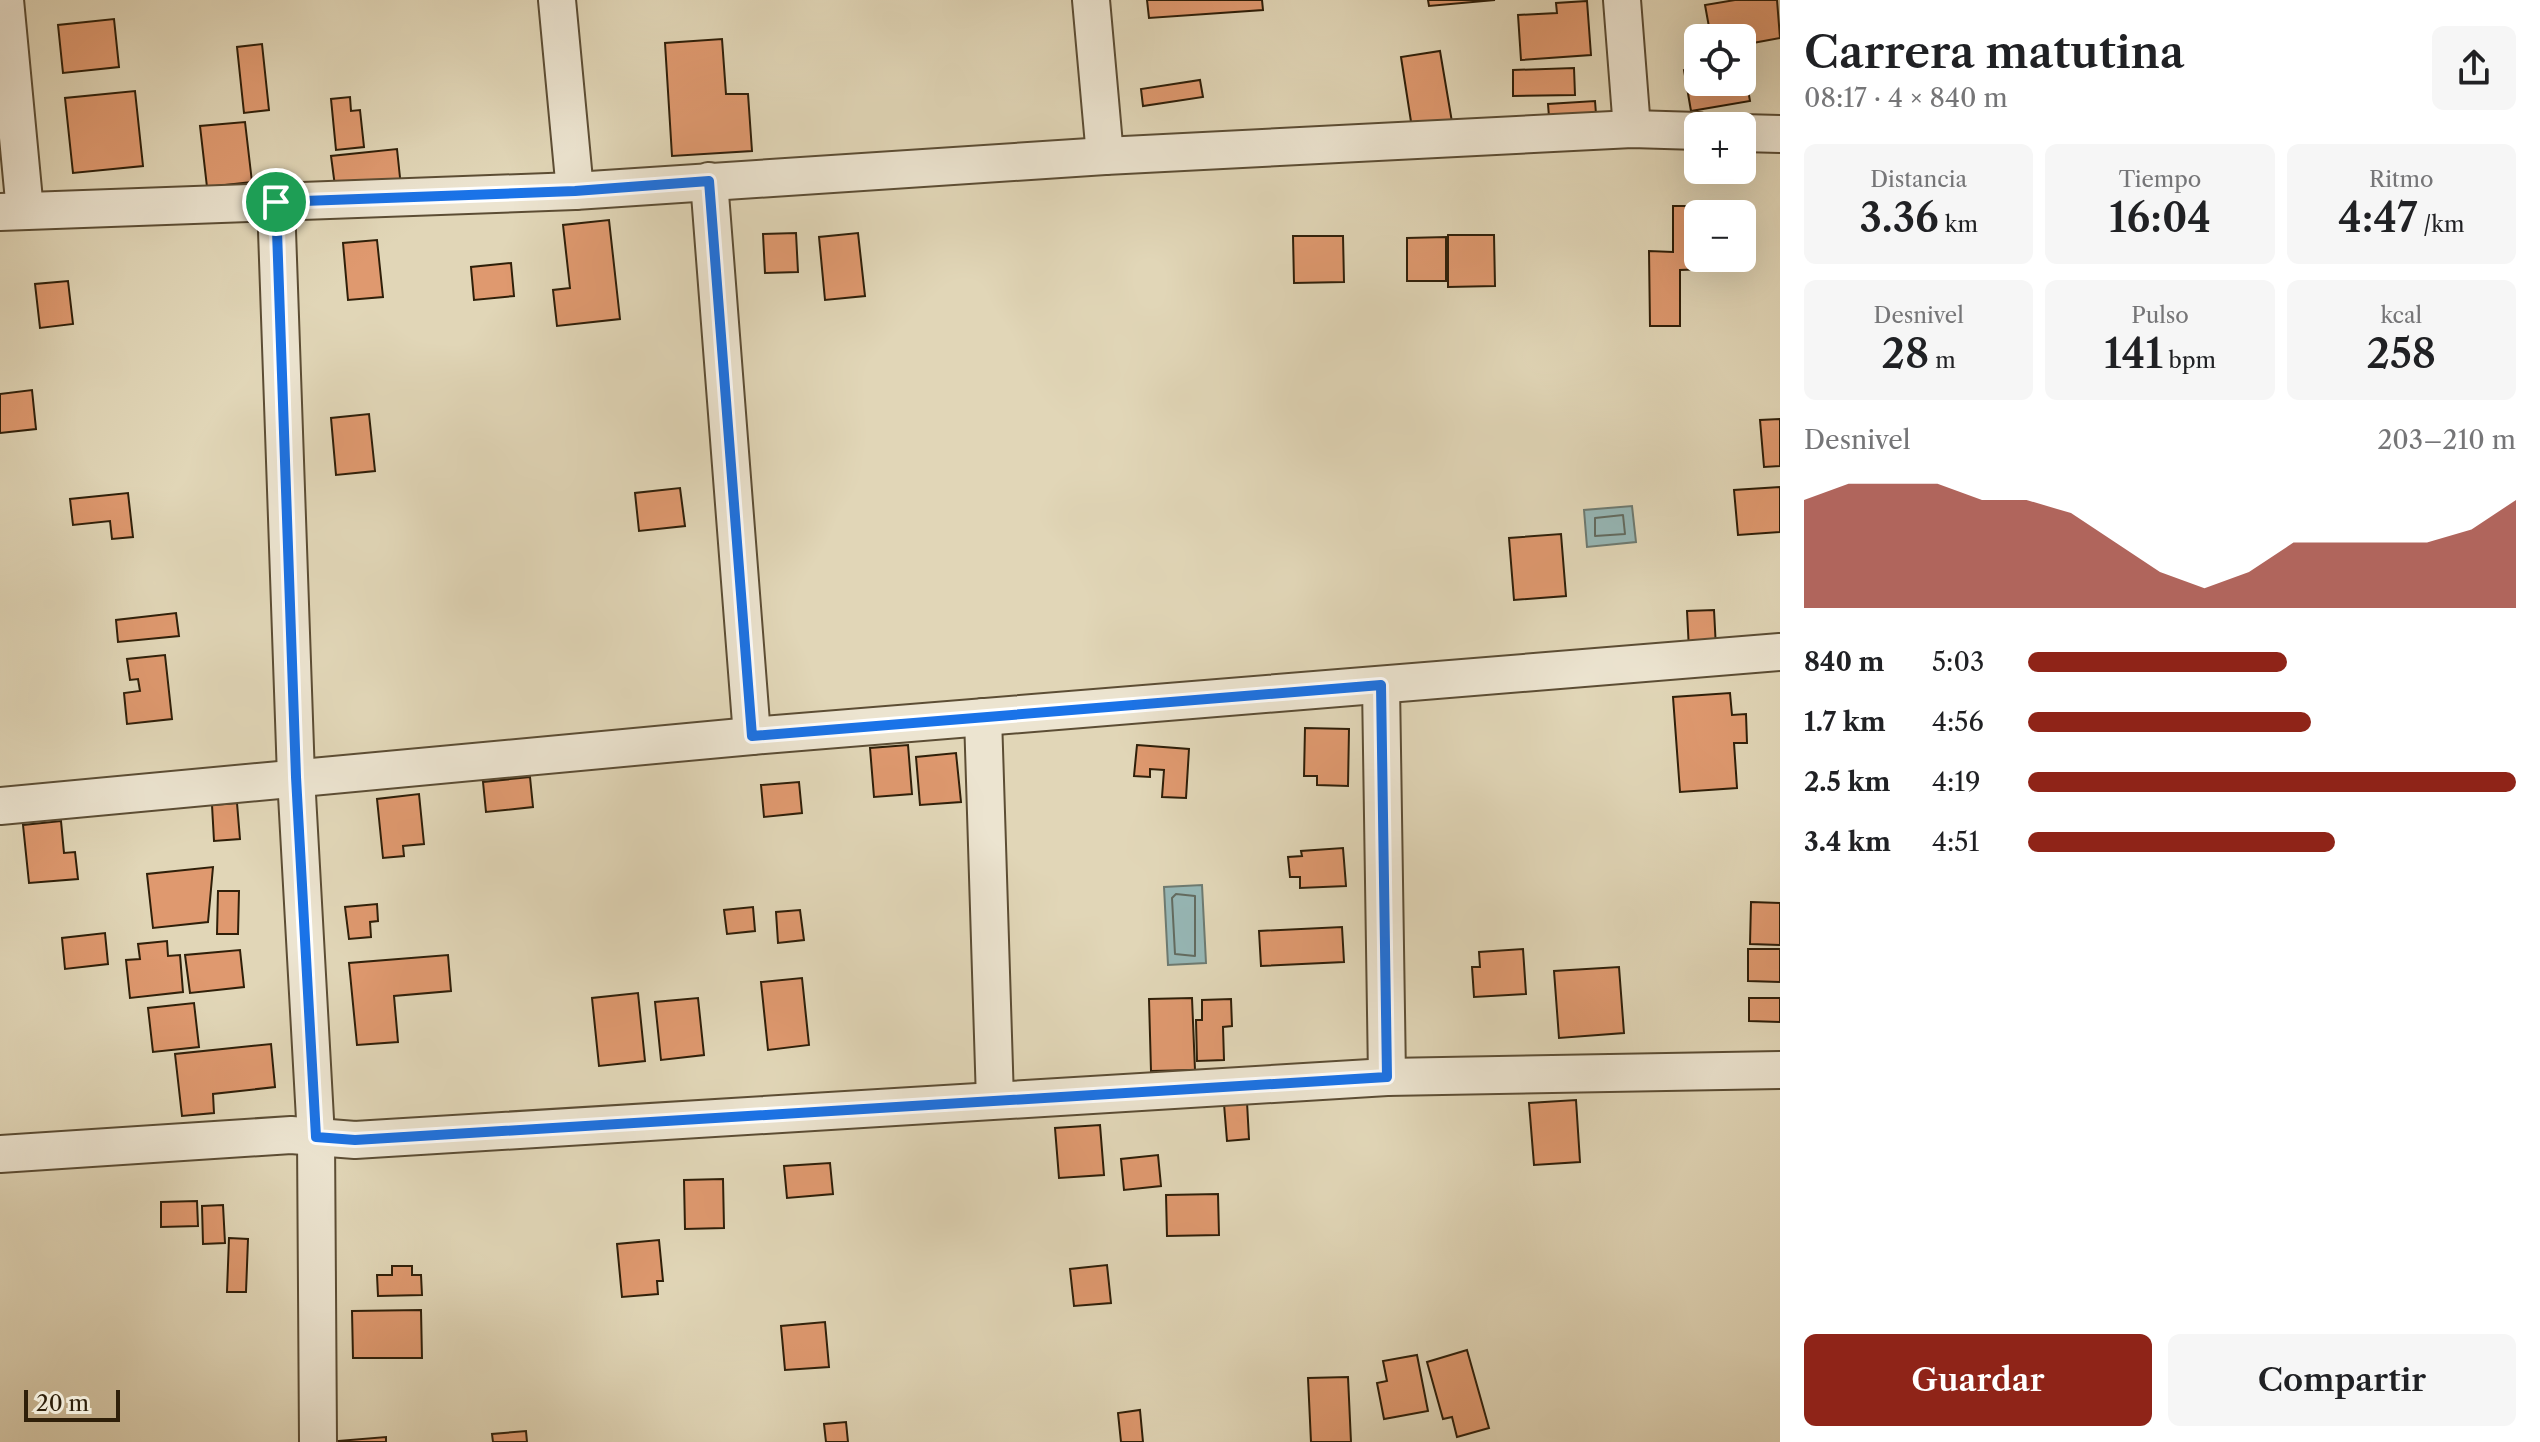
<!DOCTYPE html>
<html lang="es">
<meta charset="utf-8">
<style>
body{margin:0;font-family:"Libre Caslon Text",serif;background:#f6f6f6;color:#202124;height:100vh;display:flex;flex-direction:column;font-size:30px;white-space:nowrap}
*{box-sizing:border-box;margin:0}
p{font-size:26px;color:#757577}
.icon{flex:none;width:44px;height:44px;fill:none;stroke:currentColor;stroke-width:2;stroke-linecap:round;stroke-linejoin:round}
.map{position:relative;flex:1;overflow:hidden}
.sheet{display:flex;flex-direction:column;background:#fff;width:760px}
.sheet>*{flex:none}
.tools{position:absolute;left:1684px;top:24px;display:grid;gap:16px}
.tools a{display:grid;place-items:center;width:72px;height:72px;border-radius:12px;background:#fff;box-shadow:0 8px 32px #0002;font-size:40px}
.scale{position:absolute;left:24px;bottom:20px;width:96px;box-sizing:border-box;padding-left:8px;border:4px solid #2f1f09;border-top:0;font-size:22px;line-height:28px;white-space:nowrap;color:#2f1f09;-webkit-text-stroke:6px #ece4d0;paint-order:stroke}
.pin{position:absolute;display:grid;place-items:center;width:68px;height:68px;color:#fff;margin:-34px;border:4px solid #fff;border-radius:50%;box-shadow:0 2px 8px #0007}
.round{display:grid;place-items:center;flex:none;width:84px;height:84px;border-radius:12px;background:#f6f6f6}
.headline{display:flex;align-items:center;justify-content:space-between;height:136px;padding:0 24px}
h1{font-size:44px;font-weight:600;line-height:60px}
.metrics{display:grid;grid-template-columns:repeat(3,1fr);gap:12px;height:136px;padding:8px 24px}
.metrics div{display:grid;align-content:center;border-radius:12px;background:#f6f6f6;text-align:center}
.metrics b{font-size:40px;font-weight:600}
.metrics small{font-size:22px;font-weight:400}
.metrics p{font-size:22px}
.chart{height:224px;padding:16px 24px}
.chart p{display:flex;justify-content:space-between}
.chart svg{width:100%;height:144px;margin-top:8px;fill:#8f2418;opacity:.7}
.action{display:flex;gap:16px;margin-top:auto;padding:16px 24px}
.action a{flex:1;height:92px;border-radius:12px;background:#8f2418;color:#fff;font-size:32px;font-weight:600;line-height:92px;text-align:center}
.action a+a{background:#f6f6f6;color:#202124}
ul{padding:0 24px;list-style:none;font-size:26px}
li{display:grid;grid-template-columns:128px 96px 1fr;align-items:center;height:60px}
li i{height:20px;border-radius:10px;background:#8f2418}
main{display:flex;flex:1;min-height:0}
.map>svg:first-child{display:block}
.water{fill:#96b7b6;stroke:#6d7a71;stroke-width:2}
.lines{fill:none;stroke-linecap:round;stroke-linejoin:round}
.shore{stroke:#626b60;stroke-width:2}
.building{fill:#df996f;stroke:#2f1f09;stroke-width:2}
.minor-casing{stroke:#5c4d34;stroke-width:40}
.minor{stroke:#ece4d0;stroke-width:36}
.route-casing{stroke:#fff;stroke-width:16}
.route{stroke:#1a73e8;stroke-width:10}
</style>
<main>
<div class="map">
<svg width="1780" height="1442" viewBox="0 0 1780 1442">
<rect width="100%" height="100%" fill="#e1d6b7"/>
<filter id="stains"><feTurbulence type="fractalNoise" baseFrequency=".0025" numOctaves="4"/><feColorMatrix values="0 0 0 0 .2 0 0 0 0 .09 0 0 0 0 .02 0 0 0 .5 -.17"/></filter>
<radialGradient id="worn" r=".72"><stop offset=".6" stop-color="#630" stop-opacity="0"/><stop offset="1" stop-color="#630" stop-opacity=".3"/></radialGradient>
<!-- water -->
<g class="water">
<path d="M1632 506 1636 542 1587 547 1584 510Z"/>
<path d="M1202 885 1206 963 1168 965 1164 887Z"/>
</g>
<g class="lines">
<!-- shore -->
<g class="shore">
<path d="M1623 515 1625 534 1595 536V518Z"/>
<path d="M1176 894 1195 896V956L1175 954 1172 898Z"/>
</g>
</g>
<!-- building -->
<g class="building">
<path d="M1147 0H1262L1263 10 1149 18Z"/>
<path d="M1428 0H1495L1429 6Z"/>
<path d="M1735 0H1777L1780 38 1742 45V38H1711L1705 5Z"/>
<path d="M1587 1 1591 55 1521 60 1518 15 1557 13 1556 3Z"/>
<path d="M114 19 119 67 63 73 58 25Z"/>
<path d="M722 39 726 94H748L752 151 672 156 665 43Z"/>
<path d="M262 44 269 110 244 113 237 47Z"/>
<path d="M1440 51 1452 122 1412 128 1401 57Z"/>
<path d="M1743 60 1750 101 1691 111 1684 70 1698 68V82H1742Z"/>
<path d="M1574 68 1575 95 1513 96V70Z"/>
<path d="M1200 80 1203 97 1143 106 1141 89Z"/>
<path d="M135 91 143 166 73 173 65 98Z"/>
<path d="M350 97 351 111 360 110 364 147 336 150 331 99Z"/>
<path d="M1595 101 1597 127 1550 130 1548 104Z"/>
<path d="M245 122 252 182 207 187 200 126Z"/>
<path d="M397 149 401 187 336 194 331 156Z"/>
<path d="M1673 206H1705V214H1698V258H1706V269L1680 270V326H1650L1649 251 1673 252Z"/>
<path d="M609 220 620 319 557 326 553 290 570 288 563 225Z"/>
<path d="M796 233 798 272 765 273 763 234Z"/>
<path d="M858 233 865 296 825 300 819 237Z"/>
<path d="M1448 235H1494L1495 286 1448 287Z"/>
<path d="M1293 236H1343L1344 282 1294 283Z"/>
<path d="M1446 237V281H1407V238Z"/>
<path d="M377 240 383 297 348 300 343 243Z"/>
<path d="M511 263 514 296 474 300 471 267Z"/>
<path d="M68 281 73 324 40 328 35 284Z"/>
<path d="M32 390 36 429 0 433V394Z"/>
<path d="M369 414 375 471 336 475 331 418Z"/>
<path d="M1780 419V466L1764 467 1760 420Z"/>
<path d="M1780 487V532L1738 535 1734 490Z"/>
<path d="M680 488 685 526 639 531 635 493Z"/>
<path d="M128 493 133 537 112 539 110 521 73 525 70 499Z"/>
<path d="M1561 534 1566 596 1514 600 1509 538Z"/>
<path d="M1714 610 1716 648 1689 650 1687 611Z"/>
<path d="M176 613 179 636 118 642 116 620Z"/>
<path d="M165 655 172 719 127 724 124 693 140 691 138 679 130 680 127 659Z"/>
<path d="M1730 693 1732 715 1746 714 1747 743H1734L1737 788 1680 792 1673 697Z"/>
<path d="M1305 728 1349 729 1348 786 1317 785V776H1304Z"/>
<path d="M908 745 912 794 874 797 870 748Z"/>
<path d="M1137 745 1189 749 1186 798 1162 797 1164 770 1150 769V777L1134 776Z"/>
<path d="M956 753 961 802 920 805 916 757Z"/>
<path d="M530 777 533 807 486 812 483 782Z"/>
<path d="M799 782 802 813 764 817 761 785Z"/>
<path d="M419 794 424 844 403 846 404 856 383 858 377 799Z"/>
<path d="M237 803 240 839 214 841 212 805Z"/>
<path d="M61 821 64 853 75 852 78 879 29 883 23 825Z"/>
<path d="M1343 848 1346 886 1300 888V877H1290L1288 857 1302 856 1301 851Z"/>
<path d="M213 867 208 922 153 928 147 874Z"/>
<path d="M218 891H239L238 934H217Z"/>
<path d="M1751 902 1780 903V945L1750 944Z"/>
<path d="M377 904 378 921 370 922 371 937 349 939 345 907Z"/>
<path d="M753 907 755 931 727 934 724 910Z"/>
<path d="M800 910 804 940 778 943 776 912Z"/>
<path d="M1342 927 1344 962 1261 966 1259 931Z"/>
<path d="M105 933 108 964 65 969 62 938Z"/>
<path d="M167 941 168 956 180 955 183 992 130 998 126 960 140 959 138 944Z"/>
<path d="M1523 949 1526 994 1474 997 1472 967H1480L1479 952Z"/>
<path d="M1748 949H1780V982L1748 981Z"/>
<path d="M240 950 244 987 190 993 185 955Z"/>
<path d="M448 955 451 991 394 996 398 1042 357 1045 349 963Z"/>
<path d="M1619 967 1624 1033 1559 1038 1554 971Z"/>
<path d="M802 978 809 1045 768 1050 761 982Z"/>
<path d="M638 993 645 1061 599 1066 592 998Z"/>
<path d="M698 998 704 1055 661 1060 655 1002Z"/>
<path d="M1192 998 1195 1070 1151 1071 1149 999Z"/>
<path d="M1749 998H1780V1022L1749 1021Z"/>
<path d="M1231 999 1232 1026 1223 1027 1224 1060 1197 1061 1196 1020H1202V1000Z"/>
<path d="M194 1003 199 1047 153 1052 148 1008Z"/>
<path d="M271 1044 275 1087 213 1094 214 1113 182 1116 175 1054Z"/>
<path d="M1576 1100 1580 1162 1534 1165 1529 1103Z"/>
<path d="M1247 1102 1249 1139 1227 1141 1224 1104Z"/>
<path d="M1100 1125 1104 1175 1059 1178 1055 1128Z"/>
<path d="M1158 1155 1161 1186 1124 1190 1121 1159Z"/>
<path d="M830 1163 833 1194 787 1198 784 1166Z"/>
<path d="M723 1179 724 1228 685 1229 684 1180Z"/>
<path d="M1218 1194 1219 1235 1167 1236 1166 1195Z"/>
<path d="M197 1201 198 1226 161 1227V1202Z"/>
<path d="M223 1205 225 1243 203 1244 202 1206Z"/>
<path d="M229 1238 248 1239 246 1292H227Z"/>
<path d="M659 1240 663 1281H657L658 1294 622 1297 617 1244Z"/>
<path d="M1107 1265 1111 1303 1074 1306 1070 1269Z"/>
<path d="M392 1266H412V1275H421L422 1295 378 1296 377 1275H392Z"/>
<path d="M421 1310 422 1358H353L352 1311Z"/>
<path d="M825 1322 829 1367 785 1370 781 1326Z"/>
<path d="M1467 1350 1489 1428 1457 1437 1452 1417 1443 1419 1427 1362Z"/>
<path d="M1417 1355 1428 1411 1384 1419 1377 1383 1387 1381 1383 1361Z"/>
<path d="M1348 1377 1351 1442H1311L1308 1378Z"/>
<path d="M1140 1410 1143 1442H1121L1118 1413Z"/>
<path d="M846 1422 848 1442H826L824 1424Z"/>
<path d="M526 1431 527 1442H493L492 1434Z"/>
<path d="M386 1437V1442H326Z"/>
</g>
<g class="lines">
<!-- minor casing -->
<g class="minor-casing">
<g id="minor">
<path d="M5 0 25 211"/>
<path d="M557 0 575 191"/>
<path d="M1091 0 1105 156"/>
<path d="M1622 0 1632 129"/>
<path d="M1742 133 1780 134"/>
<path d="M709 181 752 736"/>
<path d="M276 202 296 777 316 1137 318 1442"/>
<path d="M0 212 575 191 1105 156 1632 129 1698 131"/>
<path d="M1381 685 1387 1077"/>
<path d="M983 717 995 1100"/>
<path d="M0 806 752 736 1780 652"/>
<path d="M0 1154 291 1135 355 1140 1387 1077 1780 1070"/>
</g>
</g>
<!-- minor -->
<use href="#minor" class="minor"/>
</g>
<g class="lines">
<!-- route casing -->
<g class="route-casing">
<path id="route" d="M709 181 752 736 1381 685 1387 1077 355 1140 316 1137 296 777 276 202 575 191Z"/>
</g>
<!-- route -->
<use href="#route" class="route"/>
</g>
<rect width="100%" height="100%" filter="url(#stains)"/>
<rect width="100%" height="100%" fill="url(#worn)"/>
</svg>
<div class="tools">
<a><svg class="icon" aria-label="locate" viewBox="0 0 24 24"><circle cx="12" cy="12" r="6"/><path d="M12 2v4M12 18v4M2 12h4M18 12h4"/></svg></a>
<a>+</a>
<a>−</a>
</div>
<div class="scale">20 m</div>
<div class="pin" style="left:276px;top:202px;background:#1e9e55"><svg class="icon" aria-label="arrive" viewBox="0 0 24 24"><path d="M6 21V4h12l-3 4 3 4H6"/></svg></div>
</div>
<section class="sheet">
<div class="headline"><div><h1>Carrera matutina</h1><p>08:17 · 4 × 840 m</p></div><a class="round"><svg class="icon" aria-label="share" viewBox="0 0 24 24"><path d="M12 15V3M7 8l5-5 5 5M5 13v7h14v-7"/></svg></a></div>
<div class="metrics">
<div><p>Distancia</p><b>3.36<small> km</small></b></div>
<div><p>Tiempo</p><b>16:04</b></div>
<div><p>Ritmo</p><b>4:47<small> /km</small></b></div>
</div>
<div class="metrics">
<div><p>Desnivel</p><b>28<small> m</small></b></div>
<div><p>Pulso</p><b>141<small> bpm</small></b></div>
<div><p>kcal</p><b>258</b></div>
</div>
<div class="chart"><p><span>Desnivel</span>203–210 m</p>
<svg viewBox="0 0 160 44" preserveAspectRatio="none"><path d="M0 44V11L10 6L20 6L30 6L40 11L50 11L60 15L70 24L80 33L90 38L100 33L110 24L120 24L130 24L140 24L150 20L160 11V44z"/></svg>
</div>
<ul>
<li><b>840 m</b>5:03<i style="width:53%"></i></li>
<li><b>1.7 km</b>4:56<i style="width:58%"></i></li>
<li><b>2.5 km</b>4:19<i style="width:100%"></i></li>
<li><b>3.4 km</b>4:51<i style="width:63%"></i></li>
</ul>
<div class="action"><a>Guardar</a><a>Compartir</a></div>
</section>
</main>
